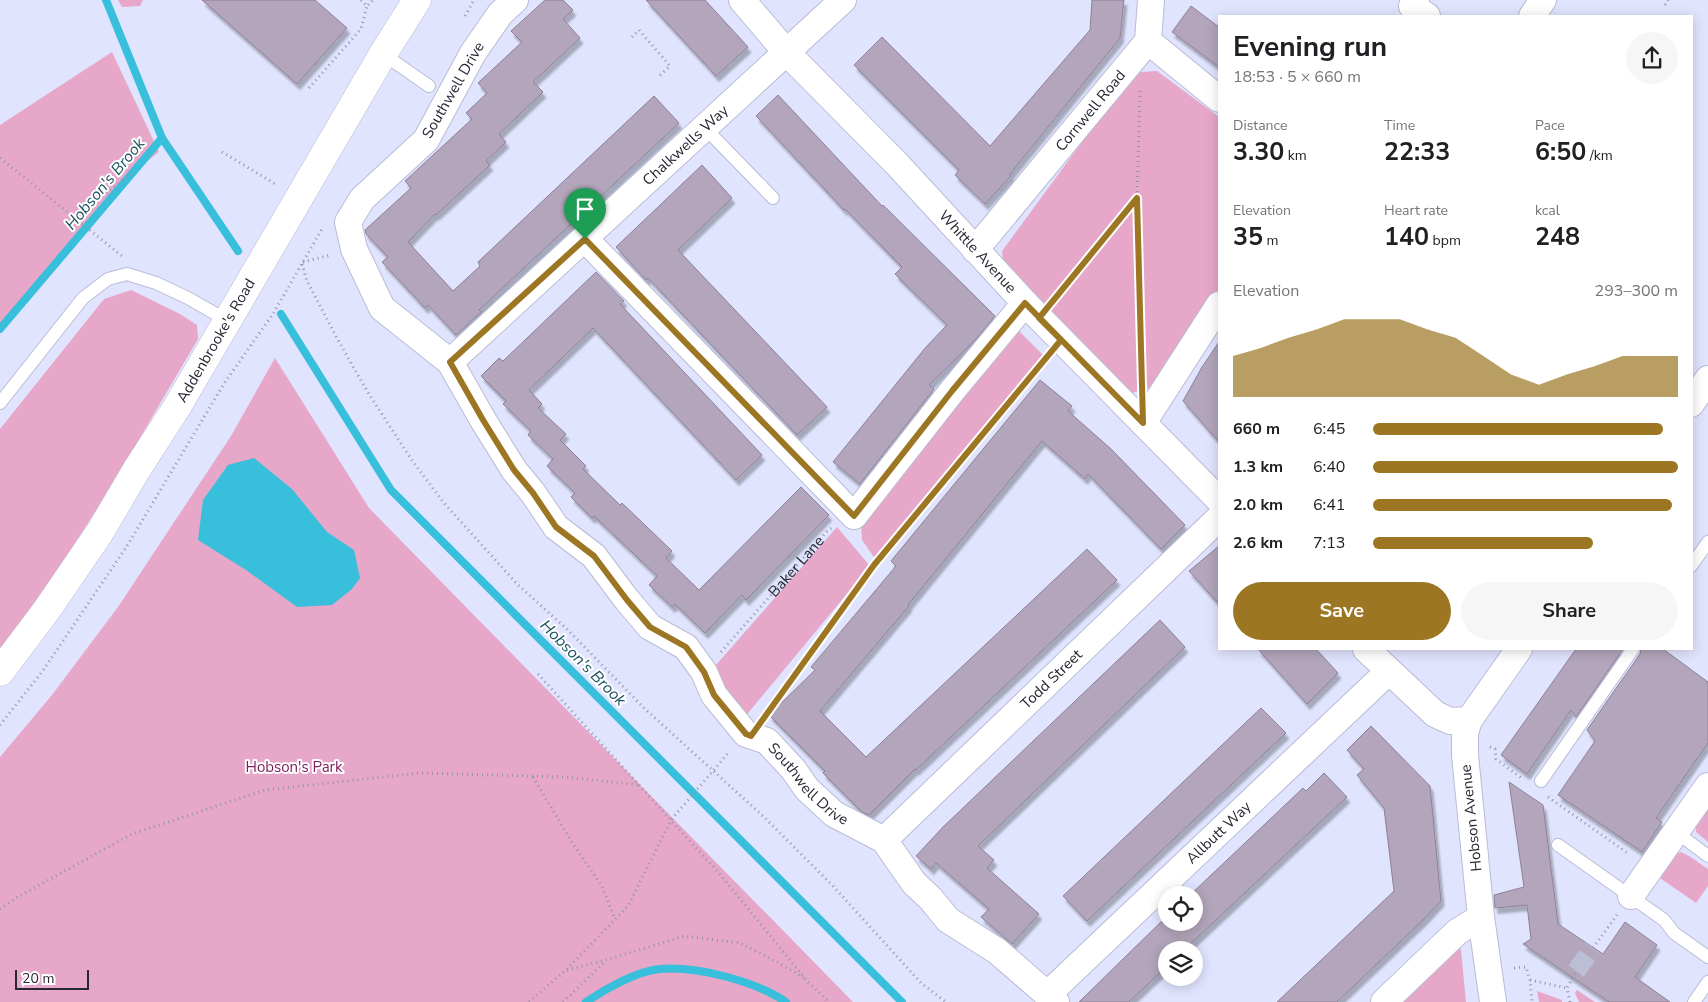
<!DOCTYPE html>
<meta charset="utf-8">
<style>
body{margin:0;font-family:"Nunito Sans",sans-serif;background:#f6f6f6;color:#202124;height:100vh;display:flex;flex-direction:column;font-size:19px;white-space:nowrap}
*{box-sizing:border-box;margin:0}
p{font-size:16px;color:#757577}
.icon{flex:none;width:28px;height:28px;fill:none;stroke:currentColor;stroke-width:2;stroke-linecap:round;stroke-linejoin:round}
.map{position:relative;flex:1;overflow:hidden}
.panel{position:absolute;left:1218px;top:15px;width:475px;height:635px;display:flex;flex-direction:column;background:#fff;border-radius:0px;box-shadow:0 2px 12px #0003}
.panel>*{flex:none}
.fabs{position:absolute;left:1158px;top:886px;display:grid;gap:10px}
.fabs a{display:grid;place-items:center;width:45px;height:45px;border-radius:50%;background:#fff;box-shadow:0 2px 12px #0003;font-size:25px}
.scale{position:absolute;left:15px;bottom:12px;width:74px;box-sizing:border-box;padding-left:5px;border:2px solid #262731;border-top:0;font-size:14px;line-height:18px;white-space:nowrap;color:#262731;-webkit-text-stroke:4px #fff;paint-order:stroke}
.pin{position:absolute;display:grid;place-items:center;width:42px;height:42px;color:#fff;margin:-51px -21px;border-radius:50% 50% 50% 0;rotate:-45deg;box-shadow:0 0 5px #0007}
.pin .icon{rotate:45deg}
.round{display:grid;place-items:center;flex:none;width:52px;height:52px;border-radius:26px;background:#f6f6f6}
.headline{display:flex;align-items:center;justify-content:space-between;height:85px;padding:0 15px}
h1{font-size:28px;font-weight:700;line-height:38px}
.stats{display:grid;grid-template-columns:repeat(3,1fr);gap:8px;height:85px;padding:5px 15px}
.stats div{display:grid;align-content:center}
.stats b{font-size:25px;font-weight:700}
.stats small{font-size:14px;font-weight:400}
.stats p{font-size:14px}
.chart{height:140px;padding:10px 15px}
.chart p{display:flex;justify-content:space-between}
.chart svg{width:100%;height:90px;margin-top:5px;fill:#9c7622;opacity:.7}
.action{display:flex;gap:10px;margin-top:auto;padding:10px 15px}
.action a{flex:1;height:58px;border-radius:30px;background:#9c7622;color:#fff;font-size:20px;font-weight:700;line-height:58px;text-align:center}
.action a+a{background:#f6f6f6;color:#202124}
ul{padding:0 15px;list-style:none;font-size:16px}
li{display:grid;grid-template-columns:80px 60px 1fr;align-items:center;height:38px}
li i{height:12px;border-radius:6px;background:#9c7622}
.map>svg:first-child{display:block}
.green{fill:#e6a7c9}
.water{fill:#38bfdc}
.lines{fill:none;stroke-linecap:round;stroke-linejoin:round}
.stream{stroke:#38bfdc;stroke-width:8}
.building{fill:#b3a5bb;stroke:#8e8196;filter:url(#shadow)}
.pedestrian-tunnel{stroke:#bcbed5;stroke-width:19;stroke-dasharray:19 9;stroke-linecap:butt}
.service-casing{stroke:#b9bcd5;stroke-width:14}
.minor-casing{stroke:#b9bcd5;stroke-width:28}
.tertiary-casing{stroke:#b9bcd5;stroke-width:29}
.path{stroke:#9396a9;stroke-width:3;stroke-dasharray:1 4;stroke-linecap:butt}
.service{stroke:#fff;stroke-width:12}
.minor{stroke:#fff;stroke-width:26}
.tertiary{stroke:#fff;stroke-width:28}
.route-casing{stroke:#fff;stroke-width:10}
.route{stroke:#9c7622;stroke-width:6}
.labels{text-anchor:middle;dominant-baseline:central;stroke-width:4;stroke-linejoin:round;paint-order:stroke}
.street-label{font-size:15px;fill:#262731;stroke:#fff}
.park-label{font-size:15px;fill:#7e1b5d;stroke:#fff}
.water-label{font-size:16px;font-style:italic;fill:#1c525f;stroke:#fff}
</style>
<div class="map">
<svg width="1708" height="1002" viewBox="0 0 1708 1002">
<defs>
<filter id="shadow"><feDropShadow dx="3" dy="5.5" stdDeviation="1" flood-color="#0004"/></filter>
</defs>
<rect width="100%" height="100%" fill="#e1e4fe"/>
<!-- green -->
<g class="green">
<path d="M118 0H143L140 6 122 7Z"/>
<path d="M112 52 159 152 134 171 0 329V125Z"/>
<path d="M1157 71 1219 117V289L1156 386 1125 395 1004 269 1002 251 1126 82 1140 72Z"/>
<path d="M131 290 180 314 197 325 198 339C136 444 76 552 0 648V429L104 299Z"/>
<path d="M1014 326 1045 357 876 560 862 540 861 521Z"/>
<path d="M275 358 369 508 853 1002H0V757L52 695 118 607 231 436Z"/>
<path d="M837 527 870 566 744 718 709 673Z"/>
<path d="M1708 807V842L1696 832V826Z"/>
<path d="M1681 852 1689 856 1708 869V886L1696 903 1660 878 1674 856Z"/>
<path d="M1459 946 1461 950 1466 1002H1400Z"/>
<path d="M1577 990 1595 1002H1579L1575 993Z"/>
<path d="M1537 991 1562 1000V1002H1539Z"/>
</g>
<!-- water -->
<path class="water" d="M254 458 292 489 327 532 354 550 360 578 352 589 332 605 297 607 246 570 198 540 203 500 228 465Z"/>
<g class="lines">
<!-- stream -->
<g class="stream">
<path d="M106 0 162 138"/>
<path d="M281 314 391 490 902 1002"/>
<path d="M0 329 162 138 238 251"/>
<path d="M586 1002C605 989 637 971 660 969 697 966 755 981 786 1002"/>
</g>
</g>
<!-- building -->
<g class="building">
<path d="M202 0H315L347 28 297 84Z"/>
<path d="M545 0H563L573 10 563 19 580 38 533 82 543 92 499 134 506 142 486 161 490 165 436 215 435 214 408 242 453 291 480 266 478 262 654 96 679 123 479 310 481 312 456 335 428 305 425 308 382 262 388 257 366 234 365 230 411 188 405 181 472 119 466 113 487 93 478 83 522 42 511 31Z"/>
<path d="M646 0H705L748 47 716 76Z"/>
<path d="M1092 0H1124L1120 38 1010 174 1011 176 985 204 955 175 959 170 854 65 882 37 990 146 1090 30Z"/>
<path d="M1191 6 1219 27V67L1172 32Z"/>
<path d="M778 95 882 206 883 205 995 316 977 338 929 385 934 389 860 484 833 462 926 347 947 325 895 274 902 267 845 209 844 210 756 116Z"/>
<path d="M702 165 732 198 678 250 827 407 797 435 648 278 646 280 616 247Z"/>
<path d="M596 272 624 301 620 304 762 455 736 480 593 328 529 390 542 404 538 408 566 434 560 440 586 466 583 469 620 505 622 503 672 551 666 558 699 590 801 487 829 515 746 600 742 595 705 633 675 604 672 607 649 585 657 576 594 516 592 518 571 497 575 493 547 466 553 459 528 435 531 431 503 404 506 401 481 376 499 358 503 361Z"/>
<path d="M1219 342V442L1183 401 1202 367Z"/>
<path d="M1040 380 1072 406 1068 411 1111 449 1185 525 1161 549 1088 474 1085 479 1042 441 908 605 909 606 820 711 866 757 1087 549 1117 580 916 770 915 769 869 815 862 812 823 773 825 771 769 715 815 670 811 667 896 566 891 561Z"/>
<path d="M1219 546V604L1189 571Z"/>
<path d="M1160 620 1185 647 978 846 994 860 987 868 1039 914 1012 944 981 917 989 909 936 863 931 869 916 856 943 827Z"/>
<path d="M1258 649H1316L1338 673 1307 704Z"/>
<path d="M1576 649H1623L1576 717 1571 710 1527 774 1501 755Z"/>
<path d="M1641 649H1663L1708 682V743L1656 818 1662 822 1642 852 1558 795 1595 741 1587 730 1640 654Z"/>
<path d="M1261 708 1286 733 1087 921 1063 896Z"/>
<path d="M1371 726 1430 786 1441 901 1423 920 1337 1002H1277L1394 891 1384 808 1357 775 1364 769 1347 750Z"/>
<path d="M1324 773 1347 797 1184 950H1166V967L1129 1002H1079L1166 917V922H1194V895H1190L1303 788 1306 791Z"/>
<path d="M1509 782 1543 805 1558 924 1603 954 1625 922 1657 945 1635 977 1670 1002H1609L1523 944 1531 939 1527 905 1495 908 1494 895 1524 887Z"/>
</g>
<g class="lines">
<!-- pedestrian-tunnel -->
<path class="pedestrian-tunnel" d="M1576 971 1593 948"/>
<!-- service casing -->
<g class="service-casing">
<g id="service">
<path d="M383 54 429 86"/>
<path d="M704 127 773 198"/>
<path d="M0 403 83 298 108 279 127 274 156 283 188 298 228 321"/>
<path d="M1691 566 1708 542"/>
<path d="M1541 781 1633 649"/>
<path d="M1676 832 1708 856"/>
<path d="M1558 845 1664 920 1674 933 1708 957"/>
<path d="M1694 1002 1708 982"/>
</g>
</g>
<!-- minor casing -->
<g class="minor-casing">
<g id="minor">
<path id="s2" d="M515 0 500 14 473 53 426 140 362 199 348 222 354 249 382 308 450 362 483 420 514 470 533 493 556 527 594 556 627 600 650 627 686 647 704 672 714 695 746 734 767 741 793 769 807 789 834 814 884 840 914 883 931 899 948 920 997 951 1056 1002"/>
<path id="s3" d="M742 0 787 53 896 163 1025 303 1219 500"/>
<path d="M1416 0 1412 6 1427 16"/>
<path d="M1532 16 1543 0"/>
<path d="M1148 41 1151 0"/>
<path d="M585 239 854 516 952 391 1025 303"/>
<path id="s4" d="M975 250 1148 41 1219 99"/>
<path id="s5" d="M450 362 843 0"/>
<path d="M1691 404 1708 379"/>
<path d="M1143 423 1219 305"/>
<path d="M1366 649 1435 714 1450 721 1469 720"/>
<path id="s6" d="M884 840 1219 518"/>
<path d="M1631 896 1708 786"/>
<path id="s7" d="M1048 994 1389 671"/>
<path d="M1384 1002 1457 932 1481 917"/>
<path d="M1493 1002 1481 917 1465 755V733L1469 720 1519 649"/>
</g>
</g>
<!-- tertiary casing -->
<g class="tertiary-casing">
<g id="tertiary">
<path id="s8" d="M0 672 46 611 100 532 137 469 177 407 383 54 417 0"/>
</g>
</g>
<!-- path -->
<g class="path">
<path d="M361 0 367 6 373 0"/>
<path d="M1665 5 1668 0"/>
<path d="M465 16 474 0"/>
<path d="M632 37 639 30 670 66 658 77"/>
<path d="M309 88 361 29 367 6"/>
<path d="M1140 91 1137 198 1141 377"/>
<path d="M222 152 277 185"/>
<path d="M0 158 122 256"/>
<path d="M75 218 134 171"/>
<path d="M303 262 331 255"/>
<path d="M302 264 307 281 338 340 367 391 411 459 444 503 517 584 568 630 644 708 764 817 833 886 921 983 946 1002"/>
<path d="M1055 298 1136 198"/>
<path id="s1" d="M721 652 828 530 832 528"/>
<path d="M538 674 719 873 807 981 829 1002"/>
<path d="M767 715 874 565 1045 359"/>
<path d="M0 725 42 672 127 546 225 382 273 314 323 227"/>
<path d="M1490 747 1495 749 1496 759 1523 779"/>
<path d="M533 777 573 844 602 886 615 919"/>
<path d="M1548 797 1629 854"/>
<path d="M0 909 16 898 132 834 265 790 419 773 564 777 639 785"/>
<path d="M1593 948 1617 915"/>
<path d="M1514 968 1526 967 1530 980 1532 1002"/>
<path d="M567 970 606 960 685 936 740 943 777 962 804 978"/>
<path d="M1530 980 1567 988"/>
<path d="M529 1002 566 970 628 906 671 820 730 751"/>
<path d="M563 1002 606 961"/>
<path d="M1570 1002 1567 988 1576 971"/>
</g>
<!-- service -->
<use href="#service" class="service"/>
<!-- minor -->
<use href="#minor" class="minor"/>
<!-- tertiary -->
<use href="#tertiary" class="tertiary"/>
</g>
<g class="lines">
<!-- route casing -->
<g class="route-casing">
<path id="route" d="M585 239 450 362 483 420 514 470 533 493 556 527 594 556 627 600 650 627 686 647 704 672 714 695 746 734 751 736 874 565 1061 340 1039 318 1137 198 1143 423 1025 303 952 391 854 516 585 239"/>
</g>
<!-- route -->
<use href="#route" class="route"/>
</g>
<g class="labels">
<!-- street labels -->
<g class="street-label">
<text transform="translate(453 90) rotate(-60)">Southwell Drive</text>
<text stroke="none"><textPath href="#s4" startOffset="181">Cornwell Road</textPath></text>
<text stroke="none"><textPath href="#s5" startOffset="320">Chalkwells Way</textPath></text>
<text stroke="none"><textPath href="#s3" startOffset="345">Whittle Avenue</textPath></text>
<text stroke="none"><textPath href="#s8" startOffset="396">Addenbrooke's Road</textPath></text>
<text stroke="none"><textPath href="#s1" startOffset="114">Baker Lane</textPath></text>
<text stroke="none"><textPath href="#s6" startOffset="232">Todd Street</textPath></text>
<text stroke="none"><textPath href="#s2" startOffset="1025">Southwell Drive</textPath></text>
<text transform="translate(1471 818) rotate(-96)">Hobson Avenue</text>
<text stroke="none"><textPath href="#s7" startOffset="235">Allbutt Way</textPath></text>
</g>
<!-- park labels -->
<g class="park-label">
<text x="294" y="767">Hobson's Park</text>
</g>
<!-- water labels -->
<g class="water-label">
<text transform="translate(105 184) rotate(-50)">Hobson's Brook</text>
<text transform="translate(583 663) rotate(45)">Hobson's Brook</text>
</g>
</g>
</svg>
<div class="fabs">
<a><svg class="icon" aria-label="locate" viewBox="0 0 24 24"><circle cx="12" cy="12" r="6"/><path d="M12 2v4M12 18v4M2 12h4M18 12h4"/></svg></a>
<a><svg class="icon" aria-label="layers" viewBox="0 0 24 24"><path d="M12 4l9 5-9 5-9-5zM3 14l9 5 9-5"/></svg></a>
</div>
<div class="scale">20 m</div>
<div class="pin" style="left:585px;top:239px;background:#1e9e55"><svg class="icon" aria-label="arrive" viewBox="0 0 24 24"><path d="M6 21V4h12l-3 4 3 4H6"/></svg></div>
<section class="panel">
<div class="headline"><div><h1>Evening run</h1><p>18:53 · 5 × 660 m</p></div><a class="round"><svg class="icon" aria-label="share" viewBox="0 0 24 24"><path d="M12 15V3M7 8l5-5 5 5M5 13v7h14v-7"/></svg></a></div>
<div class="stats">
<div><p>Distance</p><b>3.30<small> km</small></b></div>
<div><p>Time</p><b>22:33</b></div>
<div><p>Pace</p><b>6:50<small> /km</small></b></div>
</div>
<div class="stats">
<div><p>Elevation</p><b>35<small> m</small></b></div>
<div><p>Heart rate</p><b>140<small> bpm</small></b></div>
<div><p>kcal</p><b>248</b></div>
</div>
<div class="chart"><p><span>Elevation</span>293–300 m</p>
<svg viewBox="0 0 160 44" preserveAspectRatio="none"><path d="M0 44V24L10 20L20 15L30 11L40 6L50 6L60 6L70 11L80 15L90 24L100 33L110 38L120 33L130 29L140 24L150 24L160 24V44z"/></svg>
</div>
<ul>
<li><b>660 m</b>6:45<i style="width:95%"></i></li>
<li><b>1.3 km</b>6:40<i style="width:100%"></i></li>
<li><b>2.0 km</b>6:41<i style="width:98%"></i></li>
<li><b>2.6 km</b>7:13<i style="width:72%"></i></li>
</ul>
<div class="action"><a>Save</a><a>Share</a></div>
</section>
</div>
